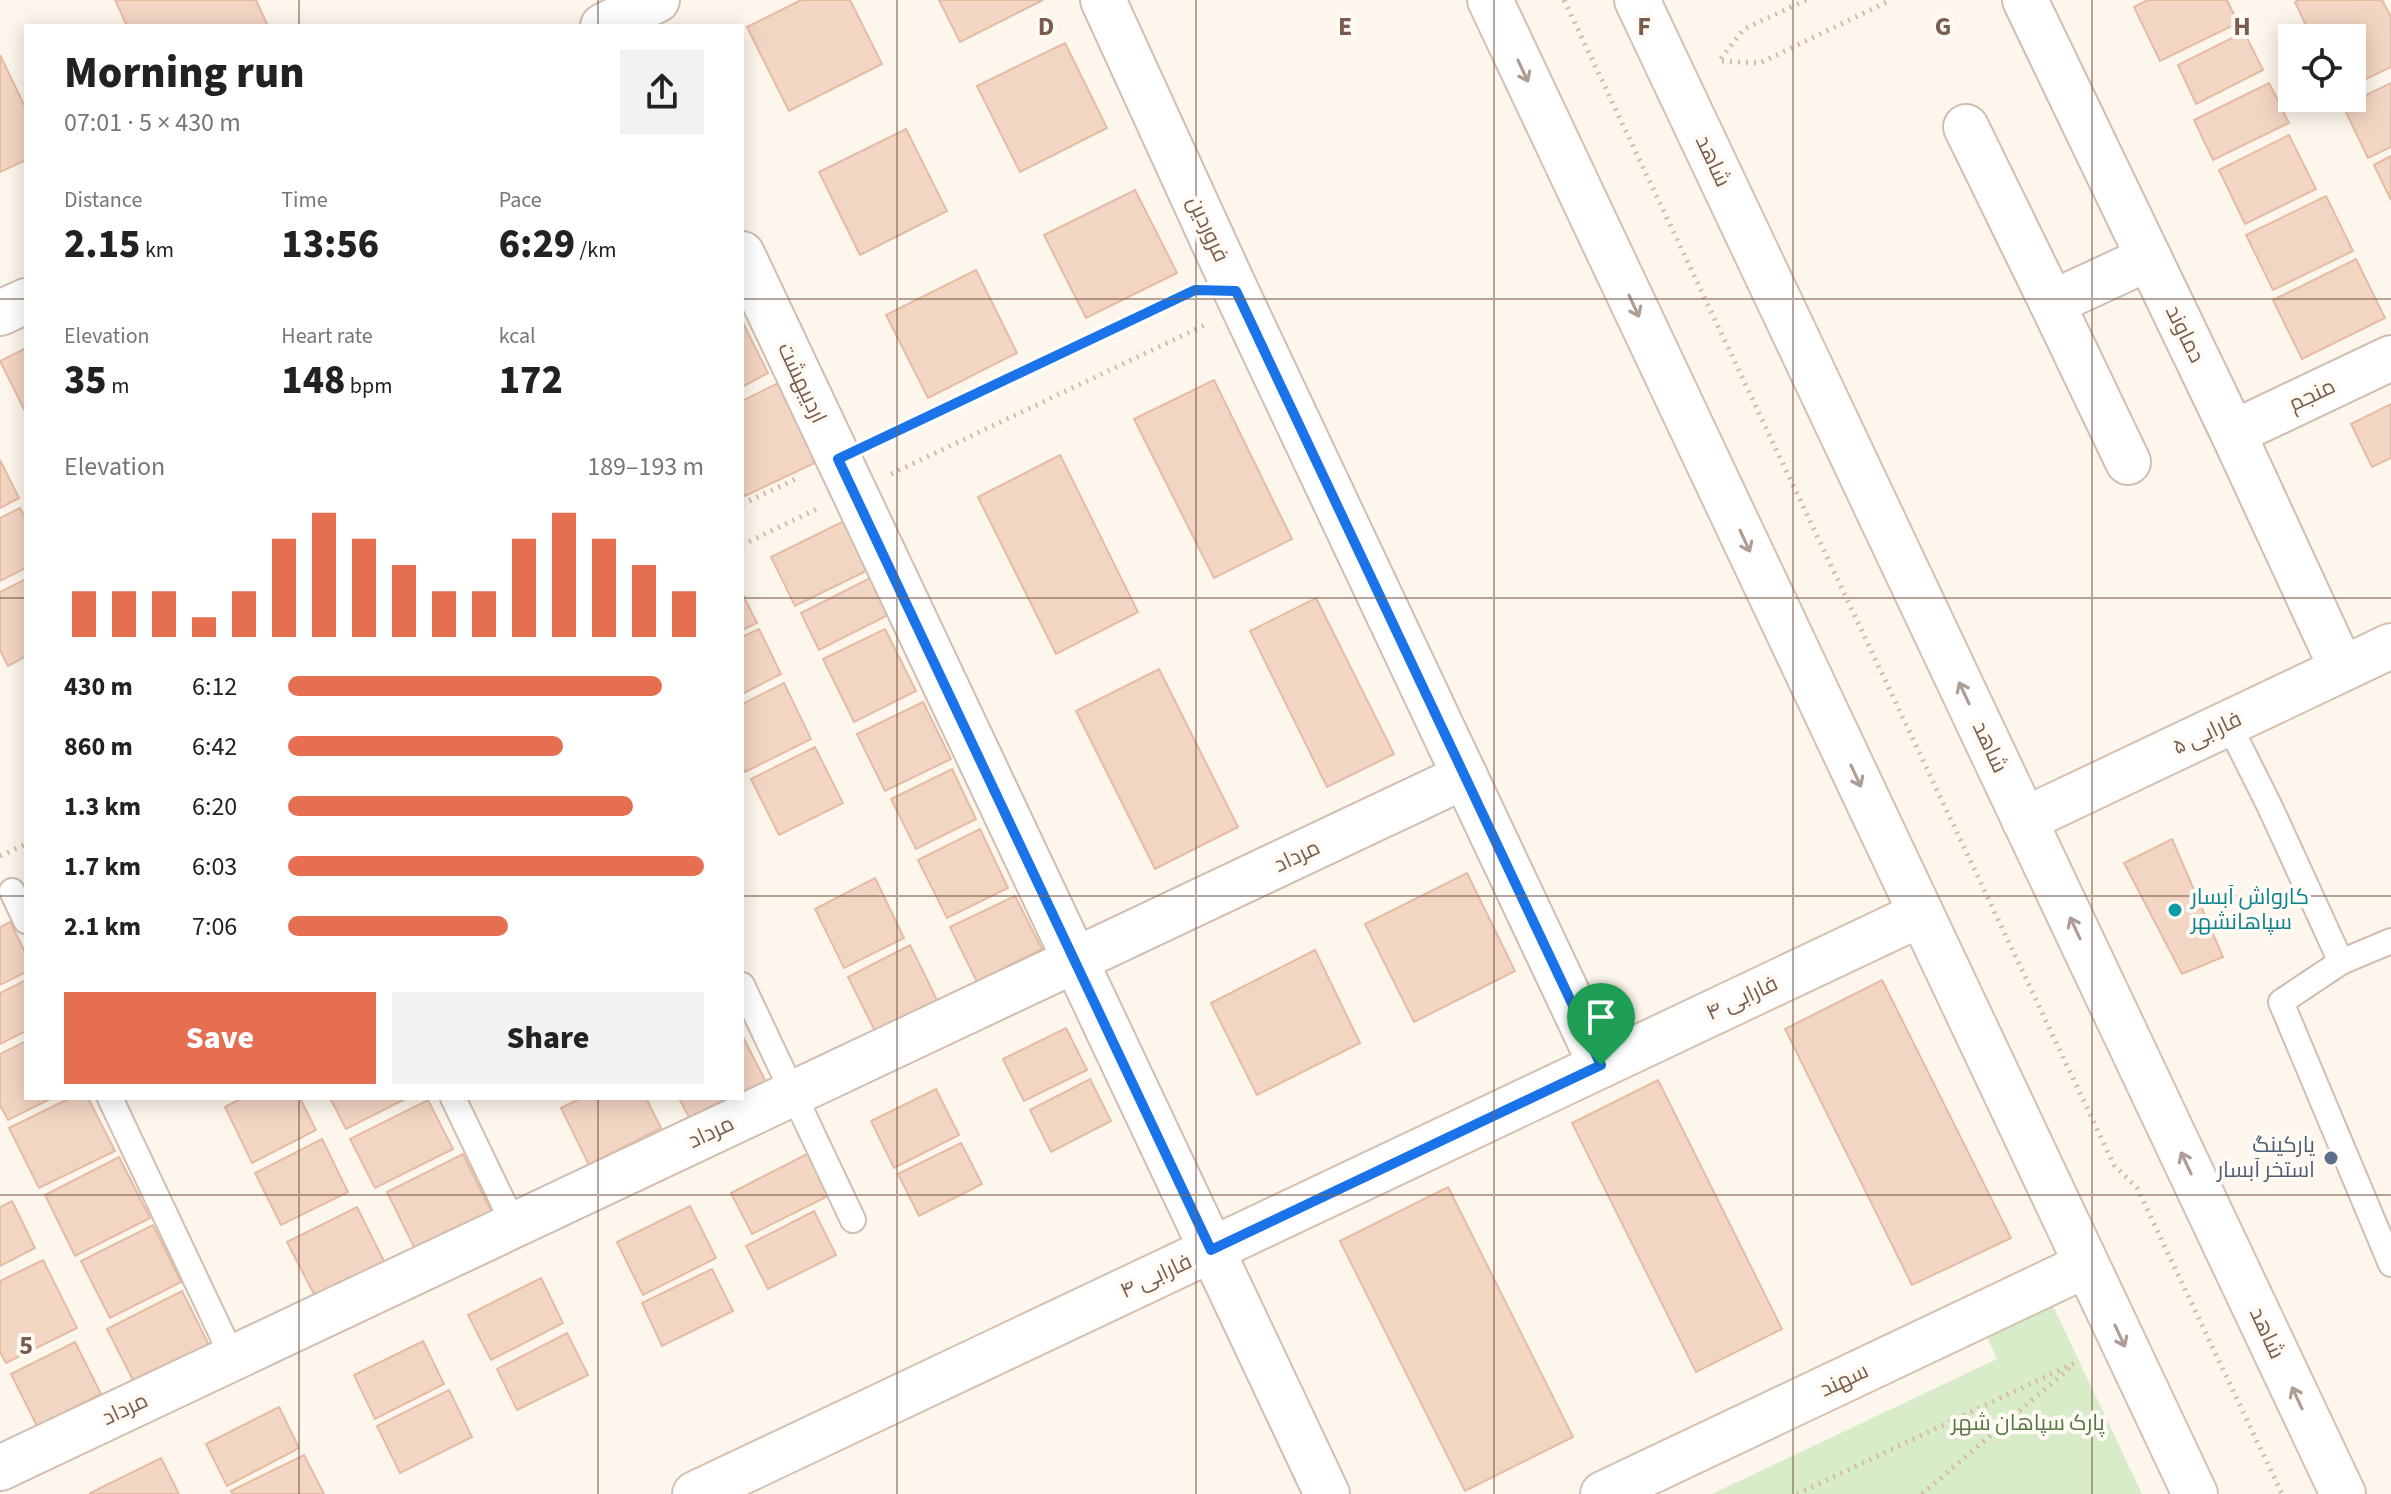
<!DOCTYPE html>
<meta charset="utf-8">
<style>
body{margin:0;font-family:"Source Sans 3",Cairo,sans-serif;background:#f2f2f2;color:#222;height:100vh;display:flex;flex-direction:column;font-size:30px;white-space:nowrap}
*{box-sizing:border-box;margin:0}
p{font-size:26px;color:#767676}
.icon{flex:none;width:44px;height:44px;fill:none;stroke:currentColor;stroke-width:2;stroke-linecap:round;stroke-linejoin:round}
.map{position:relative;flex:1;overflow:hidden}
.panel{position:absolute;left:24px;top:24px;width:720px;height:1076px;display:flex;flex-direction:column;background:#fff;border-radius:0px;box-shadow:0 4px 20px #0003}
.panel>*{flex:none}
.tools{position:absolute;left:2278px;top:24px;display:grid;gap:16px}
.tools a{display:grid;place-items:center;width:88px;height:88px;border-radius:0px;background:#fff;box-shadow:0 4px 20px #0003;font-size:40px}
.pin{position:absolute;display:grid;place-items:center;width:68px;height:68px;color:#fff;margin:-82px -34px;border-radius:50% 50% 50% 0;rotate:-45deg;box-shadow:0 0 8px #0007}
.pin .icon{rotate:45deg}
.round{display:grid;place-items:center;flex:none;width:84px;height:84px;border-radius:0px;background:#f2f2f2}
.summary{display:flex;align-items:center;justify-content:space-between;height:136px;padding:0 40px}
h1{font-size:44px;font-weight:800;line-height:60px}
.figures{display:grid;grid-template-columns:repeat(3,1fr);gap:12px;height:136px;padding:8px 40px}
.figures div{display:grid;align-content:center}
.figures b{font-size:40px;font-weight:800}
.figures small{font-size:22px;font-weight:400}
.figures p{font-size:22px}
.chart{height:224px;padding:16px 40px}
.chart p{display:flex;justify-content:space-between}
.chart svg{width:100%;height:144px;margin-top:8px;stroke:#e76f51;stroke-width:6}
.cta{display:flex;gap:16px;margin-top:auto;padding:16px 40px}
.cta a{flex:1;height:92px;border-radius:0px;background:#e76f51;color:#fff;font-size:32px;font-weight:800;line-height:92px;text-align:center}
.cta a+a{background:#f2f2f2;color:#222}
ul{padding:0 40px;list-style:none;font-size:26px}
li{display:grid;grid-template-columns:128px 96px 1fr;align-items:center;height:60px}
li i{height:20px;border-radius:10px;background:#e76f51}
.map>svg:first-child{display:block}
.green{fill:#d8ecc9}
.building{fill:#f3d5c3;stroke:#e6bba3;stroke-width:2}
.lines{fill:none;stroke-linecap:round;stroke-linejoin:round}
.lane-casing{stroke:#d1beb0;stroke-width:28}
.street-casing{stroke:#d1beb0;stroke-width:48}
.secondary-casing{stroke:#d6c0b0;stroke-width:48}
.path{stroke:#d9b8a5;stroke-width:5;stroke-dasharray:2 6;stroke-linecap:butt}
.lane{stroke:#fff;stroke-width:24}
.street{stroke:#fff;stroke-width:44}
.secondary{stroke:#fff;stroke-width:44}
.oneway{stroke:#af9d94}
.route-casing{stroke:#fff;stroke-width:16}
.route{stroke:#1a73e8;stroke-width:10}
.grid{fill:none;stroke:#7a5c4d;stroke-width:2;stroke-opacity:0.55}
.culture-dot{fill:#0f9aa8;stroke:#fffaf3;stroke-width:3}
.service-dot{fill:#5c6f8a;stroke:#fffaf3;stroke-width:3}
.labels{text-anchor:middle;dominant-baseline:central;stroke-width:8;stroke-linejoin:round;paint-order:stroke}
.street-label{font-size:22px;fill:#7a5c4d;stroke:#fffaf3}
.culture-label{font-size:22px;fill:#0d838f;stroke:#fffaf3;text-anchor:start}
.service-label{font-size:22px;fill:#4e5e75;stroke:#fffaf3;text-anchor:end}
.park-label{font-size:22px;fill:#537a41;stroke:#fffaf3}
.grid-label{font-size:26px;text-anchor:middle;font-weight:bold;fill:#7a5c4d;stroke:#fffaf3;stroke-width:8;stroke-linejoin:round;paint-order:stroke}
</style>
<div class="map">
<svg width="2391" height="1494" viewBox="0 0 2391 1494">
<rect width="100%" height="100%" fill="#fdf6ec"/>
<!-- green -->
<path class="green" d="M2045 1289 2142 1494H1712L1997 1359 1979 1320Z"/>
<!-- building -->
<g class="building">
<path d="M115 0H256L268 26H127Z"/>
<path d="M801 0H850L882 64 789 111 747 27Z"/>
<path d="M939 0H1043L960 42Z"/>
<path d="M2148 0H2227L2238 23 2160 61 2134 7Z"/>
<path d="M2299 0H2382L2391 17V67L2352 86V38H2312L2295 2Z"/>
<path d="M2244 32 2263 70 2196 104 2178 65Z"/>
<path d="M1065 43 1107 128 1020 172 977 86Z"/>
<path d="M0 55 26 109V160L0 172Z"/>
<path d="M2269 83 2289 123 2213 160 2194 120Z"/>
<path d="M2391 83V147L2368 158 2343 106Z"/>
<path d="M906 129 947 211 860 255 819 172Z"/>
<path d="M2289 135 2316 189 2245 224 2219 170Z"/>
<path d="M2391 156V200L2374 165Z"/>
<path d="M1135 190 1177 273 1086 318 1044 235Z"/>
<path d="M2326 196 2353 251 2273 290 2246 235Z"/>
<path d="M2356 259 2385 318 2302 359 2273 300Z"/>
<path d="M976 270 1017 353 928 398 886 315Z"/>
<path d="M742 321 768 373 742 387Z"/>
<path d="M26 348V413L0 361Z"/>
<path d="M784 380 823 459 745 496 742 491V401Z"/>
<path d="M1214 380 1292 539 1214 578 1134 419Z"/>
<path d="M2391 404V458L2372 467 2351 424Z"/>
<path d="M1060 455 1138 612 1056 654 978 497Z"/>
<path d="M0 460 19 498 0 508Z"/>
<path d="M20 508 26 519V568L0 581V518Z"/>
<path d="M846 520 870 569 795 606 771 557Z"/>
<path d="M870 578 888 615 819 650 801 613Z"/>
<path d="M26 579V656L8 666 0 650V592Z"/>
<path d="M742 593 757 623 742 630Z"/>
<path d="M1316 598 1394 754 1327 787 1250 631Z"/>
<path d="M759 629 781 674 742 694V637Z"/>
<path d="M885 629 916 691 854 722 823 659Z"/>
<path d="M1159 669 1238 827 1155 869 1076 711Z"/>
<path d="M784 683 811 739 745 772 742 767V704Z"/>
<path d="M923 702 951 759 885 791 857 734Z"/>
<path d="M815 747 843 803 779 835 751 779Z"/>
<path d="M952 769 976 819 916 849 891 799Z"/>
<path d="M980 829 1008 888 947 918 918 860Z"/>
<path d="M2172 839 2223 957 2182 974 2124 863Z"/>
<path d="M1467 873 1515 971 1414 1022 1365 924Z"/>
<path d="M875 878 904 938 844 968 815 909Z"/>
<path d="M1015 896 1042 949 977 982 950 927Z"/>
<path d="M10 922 26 954V972L0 985V927Z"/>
<path d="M910 945 938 1002 876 1033 848 977Z"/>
<path d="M1315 950 1360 1043 1257 1095 1211 1003Z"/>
<path d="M26 980V1031L0 1044V993Z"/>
<path d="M1882 980 2011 1238 1912 1285 1785 1029Z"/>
<path d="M1066 1028 1087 1070 1024 1101 1003 1059Z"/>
<path d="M742 1035 769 1088 693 1125 679 1098H742Z"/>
<path d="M26 1041V1098H52L8 1120 0 1105V1054Z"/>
<path d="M1090 1079 1111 1121 1051 1152 1030 1110Z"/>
<path d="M1658 1080 1782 1329 1696 1372 1572 1123Z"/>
<path d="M936 1089 959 1135 894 1168 871 1121Z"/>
<path d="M70 1098H88L115 1151 39 1188 9 1128Z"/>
<path d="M242 1098H300L316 1130 252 1163 225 1107Z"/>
<path d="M330 1098H407L346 1129Z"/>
<path d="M581 1098H646L661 1128 589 1165 561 1108Z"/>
<path d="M428 1100 453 1149 375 1188 350 1139Z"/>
<path d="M322 1139 348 1192 281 1225 255 1173Z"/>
<path d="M961 1143 982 1184 919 1216 898 1174Z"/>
<path d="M809 1153 830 1195 752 1234 731 1193Z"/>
<path d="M463 1154 493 1215 417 1253 387 1192Z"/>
<path d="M119 1157 150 1218 75 1256 45 1195Z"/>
<path d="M1448 1187 1573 1437 1465 1491 1340 1241Z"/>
<path d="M12 1201 35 1248 0 1266V1207Z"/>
<path d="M690 1206 716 1258 643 1295 617 1242Z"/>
<path d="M357 1207 385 1263 316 1298 287 1242Z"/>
<path d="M814 1211 836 1255 768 1289 746 1246Z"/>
<path d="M153 1225 181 1282 110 1318 81 1261Z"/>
<path d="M43 1260 77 1328 6 1363 0 1352V1281Z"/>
<path d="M712 1269 733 1311 662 1346 642 1303Z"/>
<path d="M541 1278 563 1323 491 1360 468 1315Z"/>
<path d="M182 1291 209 1345 134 1382 107 1329Z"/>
<path d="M567 1333 588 1375 517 1410 497 1369Z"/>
<path d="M423 1341 444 1384 375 1419 354 1375Z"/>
<path d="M75 1342 101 1394 37 1426 11 1374Z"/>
<path d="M449 1390 472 1437 400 1473 377 1426Z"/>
<path d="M279 1407 299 1448 227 1486 206 1444Z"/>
<path d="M304 1455 324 1494H233L231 1491Z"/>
<path d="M161 1458 179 1494H90V1493Z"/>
</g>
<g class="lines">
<!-- lane casing -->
<g class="lane-casing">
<g id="lane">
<path d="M2228 723 2270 807 2341 962"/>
<path d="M12 891 26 921"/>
<path d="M2391 941 2341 962 2281 1002 2391 1264"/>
<path d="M742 985 853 1220"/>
<path d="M110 1098 233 1358"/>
<path d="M453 1098 514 1225"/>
</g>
</g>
<!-- street casing -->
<g class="street-casing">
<g id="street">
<path d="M1103 0 1236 291 1601 1065"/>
<path d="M2025 0 2233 433 2342 669"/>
<path d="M603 26 657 0"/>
<path d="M1966 127 2052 303"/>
<path d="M742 254 1327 1494"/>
<path d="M0 313 26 301"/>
<path d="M2233 433 2391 358"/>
<path d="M2128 462 2052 303 2149 258"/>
<path d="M0 1468 1465 776"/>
</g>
</g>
<!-- secondary casing -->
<g class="secondary-casing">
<g id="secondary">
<path d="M1490 0 2195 1494"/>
<path d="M1637 0 2343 1494"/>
<path d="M2024 820 2391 646"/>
<path d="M695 1494 1921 914"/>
<path d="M1603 1494 2086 1265"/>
</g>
</g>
<!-- path -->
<g class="path">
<path d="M1564 0 2114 1165 2137 1188 2282 1494"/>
<path d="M1806 0 1744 29 1719 61 1760 63 1891 0"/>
<path d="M874 442 1190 292"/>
<path d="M891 474 1207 324"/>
<path d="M742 504 800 477"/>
<path d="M742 545 817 509"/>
<path d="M0 856 26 844"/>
<path d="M1797 1494 2079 1361"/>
<path d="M1922 1494 2072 1366"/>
</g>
<!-- lane -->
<use href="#lane" class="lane"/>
<!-- street -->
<use href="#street" class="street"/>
<!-- secondary -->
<use href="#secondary" class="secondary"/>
</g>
<!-- one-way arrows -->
<defs><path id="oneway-shaft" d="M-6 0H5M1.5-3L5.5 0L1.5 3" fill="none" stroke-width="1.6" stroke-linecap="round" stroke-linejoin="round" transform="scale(2)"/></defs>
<g class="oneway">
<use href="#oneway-shaft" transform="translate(1523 71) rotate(65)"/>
<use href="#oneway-shaft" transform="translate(1634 306) rotate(65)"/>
<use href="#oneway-shaft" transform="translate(1745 541) rotate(65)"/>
<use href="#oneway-shaft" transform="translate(1964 693) rotate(-115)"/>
<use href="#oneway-shaft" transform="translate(1856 776) rotate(65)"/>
<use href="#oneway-shaft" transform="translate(2075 928) rotate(-115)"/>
<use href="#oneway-shaft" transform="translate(2186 1163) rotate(-115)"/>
<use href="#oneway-shaft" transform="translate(2120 1336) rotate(65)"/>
<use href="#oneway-shaft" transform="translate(2297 1398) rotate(-115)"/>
</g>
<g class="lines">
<!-- route casing -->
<g class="route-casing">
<path id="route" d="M1195 290 1236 291 1601 1065 1211 1250 838 459Z"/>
</g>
<!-- route -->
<use href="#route" class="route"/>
</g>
<!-- grid -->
<path class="grid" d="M299 0V26M598 0V26M897 0V1494M1196 0V1494M1494 0V1494M1793 0V1494M2092 0V1494M0 299H26M742 299H2391M0 598H26M742 598H2391M0 896H26M742 896H2391M299 1098V1494M598 1098V1494M0 1195H2391"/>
<!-- markers -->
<circle class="culture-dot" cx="2175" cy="910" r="8"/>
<circle class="service-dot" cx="2331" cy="1158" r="8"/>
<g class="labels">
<!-- street labels -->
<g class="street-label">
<text transform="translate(1713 161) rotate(65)">شاهد</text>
<text transform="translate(1208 229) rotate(65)">فروردین</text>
<text transform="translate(2185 334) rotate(64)">دماوند</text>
<text transform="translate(802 383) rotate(65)">اردیبهشت</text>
<text transform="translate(2312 395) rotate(-25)">منجم</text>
<text transform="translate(2207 733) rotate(-25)">فارابی ۵</text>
<text transform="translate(1990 747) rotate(65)">شاهد</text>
<text transform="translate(1297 856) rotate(-25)">مرداد</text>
<text transform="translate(1742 998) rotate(-25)">فارابی ۴</text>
<text transform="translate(711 1132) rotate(-25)">مرداد</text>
<text transform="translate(1156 1276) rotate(-25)">فارابی ۴</text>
<text transform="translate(2267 1333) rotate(65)">شاهد</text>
<text transform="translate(1844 1380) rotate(-25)">سهند</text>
<text transform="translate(125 1409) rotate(-25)">مرداد</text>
</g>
<!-- culture labels -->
<g class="culture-label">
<text x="2191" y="897">کارواش آبسار<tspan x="2191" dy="25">سپاهانشهر</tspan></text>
</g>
<!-- service labels -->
<g class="service-label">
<text x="2315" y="1145">پارکینگ<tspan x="2315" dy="25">استخر آبسار</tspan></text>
</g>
<!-- park labels -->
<g class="park-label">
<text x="2028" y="1423">پارک سپاهان شهر</text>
</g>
</g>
<g class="grid-label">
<text x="1046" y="35">D</text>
<text x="1345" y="35">E</text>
<text x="1644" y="35">F</text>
<text x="1943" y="35">G</text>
<text x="2242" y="35">H</text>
<text x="26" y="1354">5</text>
</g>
</svg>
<div class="tools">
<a><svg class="icon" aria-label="locate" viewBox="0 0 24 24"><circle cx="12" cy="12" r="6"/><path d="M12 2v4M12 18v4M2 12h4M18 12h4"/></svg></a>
</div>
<div class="pin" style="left:1601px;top:1065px;background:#1e9e55"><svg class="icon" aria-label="arrive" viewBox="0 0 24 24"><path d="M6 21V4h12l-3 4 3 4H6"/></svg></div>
<section class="panel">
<div class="summary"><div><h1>Morning run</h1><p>07:01 · 5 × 430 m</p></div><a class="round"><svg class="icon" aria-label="share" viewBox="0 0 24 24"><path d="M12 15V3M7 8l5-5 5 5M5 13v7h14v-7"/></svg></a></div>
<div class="figures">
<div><p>Distance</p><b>2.15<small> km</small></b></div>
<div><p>Time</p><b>13:56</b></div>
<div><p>Pace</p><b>6:29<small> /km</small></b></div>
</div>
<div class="figures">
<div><p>Elevation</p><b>35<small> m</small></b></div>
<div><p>Heart rate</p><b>148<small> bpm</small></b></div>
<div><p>kcal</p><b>172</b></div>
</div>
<div class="chart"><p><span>Elevation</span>189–193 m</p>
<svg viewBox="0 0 160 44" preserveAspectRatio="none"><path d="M5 44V30M15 44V30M25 44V30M35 44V38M45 44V30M55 44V14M65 44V6M75 44V14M85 44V22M95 44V30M105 44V30M115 44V14M125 44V6M135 44V14M145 44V22M155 44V30"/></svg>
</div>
<ul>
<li><b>430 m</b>6:12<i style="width:90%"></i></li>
<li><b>860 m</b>6:42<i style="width:66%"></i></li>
<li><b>1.3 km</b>6:20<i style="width:83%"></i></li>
<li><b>1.7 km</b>6:03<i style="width:100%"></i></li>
<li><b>2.1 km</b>7:06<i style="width:53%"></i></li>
</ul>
<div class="cta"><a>Save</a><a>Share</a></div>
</section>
</div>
